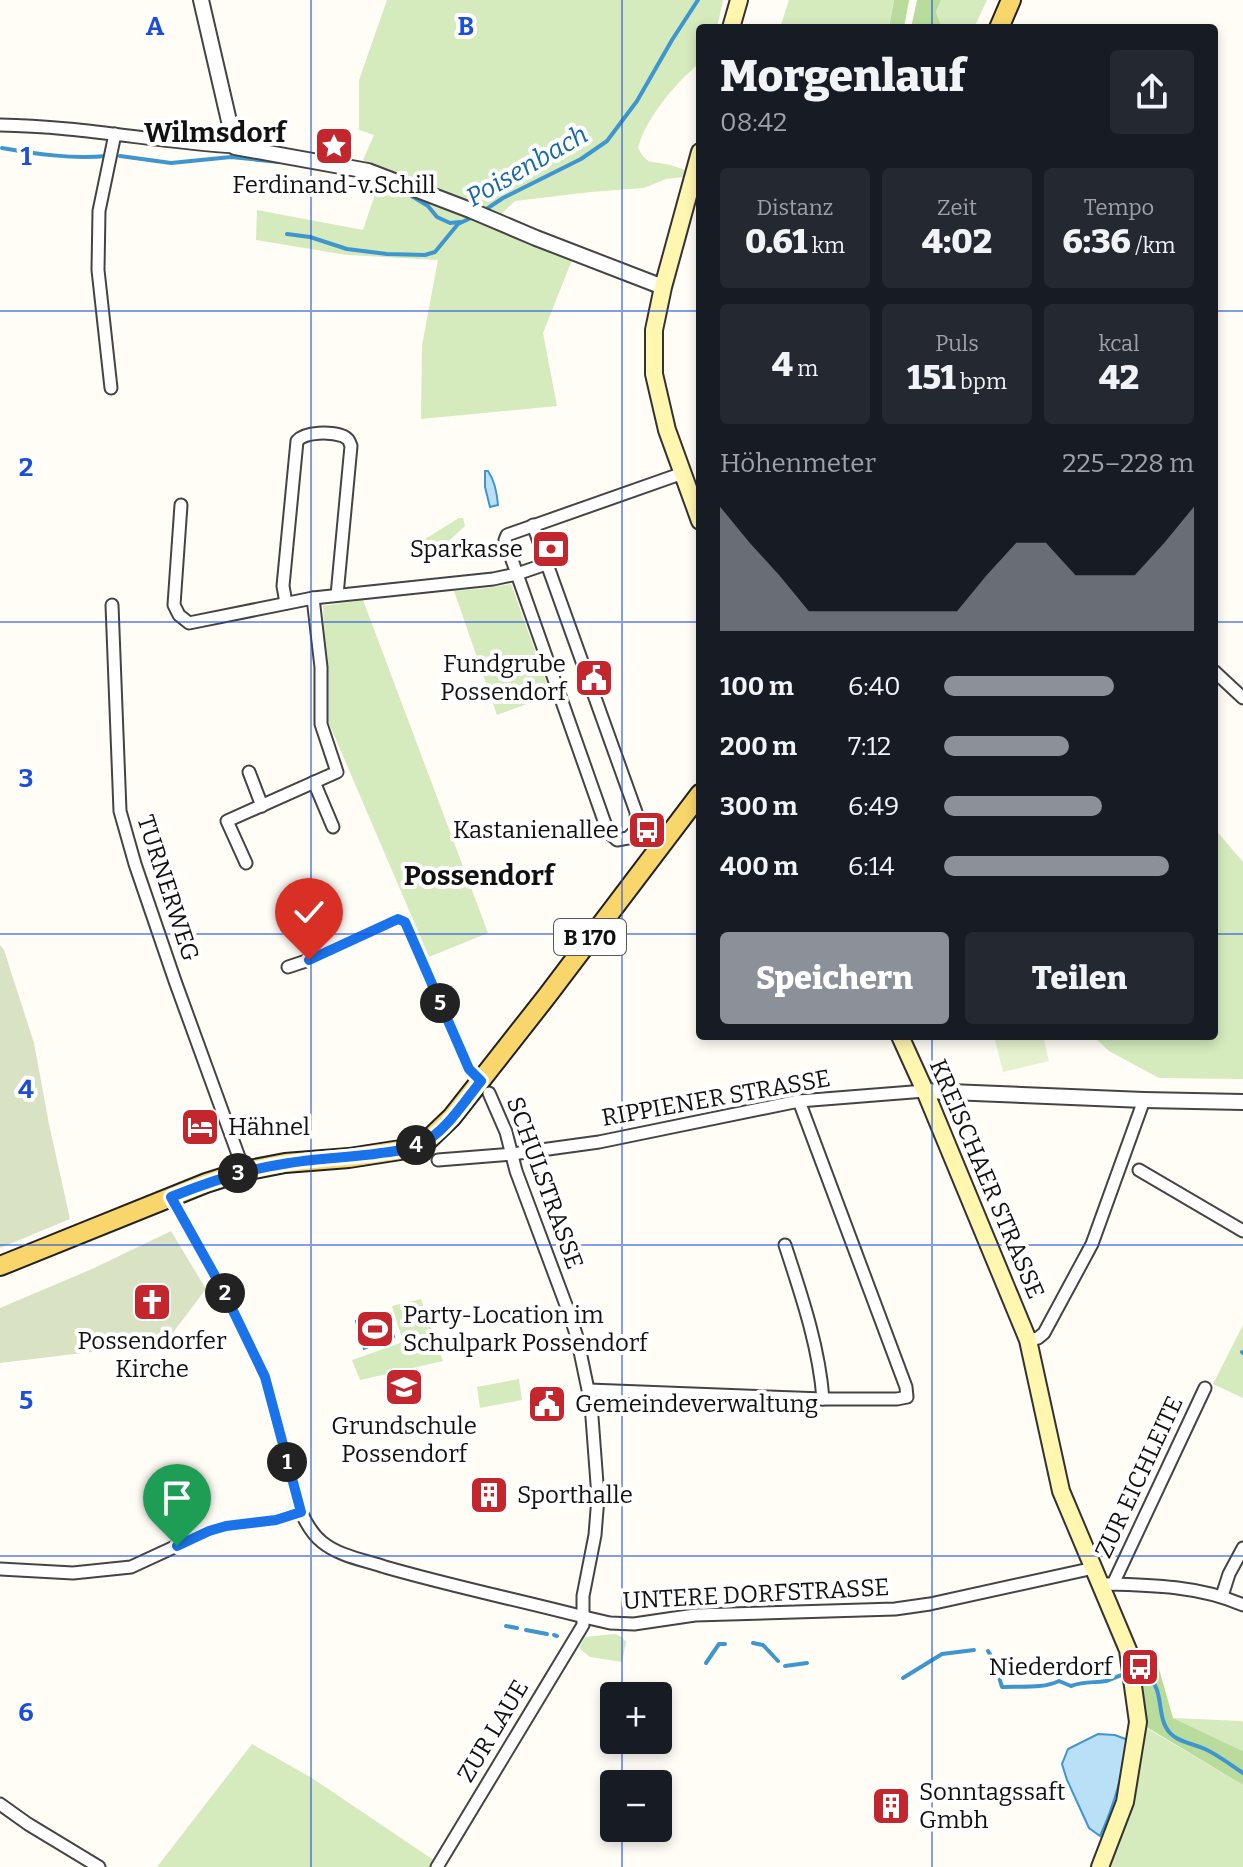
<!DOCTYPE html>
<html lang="de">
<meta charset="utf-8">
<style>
body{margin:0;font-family:Bitter,serif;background:#242831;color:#f1f3f6;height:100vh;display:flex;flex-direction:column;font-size:30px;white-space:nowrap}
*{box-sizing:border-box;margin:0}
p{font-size:26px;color:#9ea1a6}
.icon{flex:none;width:44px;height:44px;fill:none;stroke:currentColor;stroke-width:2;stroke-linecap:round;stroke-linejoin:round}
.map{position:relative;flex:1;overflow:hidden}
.sheet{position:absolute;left:696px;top:24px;width:522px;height:1016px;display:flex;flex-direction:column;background:#171b24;border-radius:8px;box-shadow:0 4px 12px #0003}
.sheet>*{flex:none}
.buttons{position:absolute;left:600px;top:1682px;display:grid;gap:16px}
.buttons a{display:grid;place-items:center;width:72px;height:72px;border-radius:8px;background:#171b24;box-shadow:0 4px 12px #0003;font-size:40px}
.pin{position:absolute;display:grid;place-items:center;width:68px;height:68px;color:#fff;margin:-82px -34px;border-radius:50% 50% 50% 0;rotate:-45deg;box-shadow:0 0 8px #0007}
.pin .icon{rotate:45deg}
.km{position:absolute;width:40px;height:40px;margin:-20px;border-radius:50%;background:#222;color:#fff;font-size:22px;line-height:40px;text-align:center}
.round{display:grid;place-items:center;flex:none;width:84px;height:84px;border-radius:8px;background:#242831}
.headline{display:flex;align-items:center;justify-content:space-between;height:136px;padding:0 24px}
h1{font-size:44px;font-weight:800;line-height:60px}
.metrics{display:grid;grid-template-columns:repeat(3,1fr);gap:12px;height:136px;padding:8px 24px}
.metrics div{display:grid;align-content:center;border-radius:8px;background:#242831;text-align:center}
.metrics b{font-size:34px;font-weight:800}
.metrics small{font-size:22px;font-weight:400}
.metrics p{font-size:22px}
.chart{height:224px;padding:16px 24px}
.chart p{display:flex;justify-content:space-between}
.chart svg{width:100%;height:144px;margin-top:8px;fill:#8c9099;opacity:.7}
.primary-button{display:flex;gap:16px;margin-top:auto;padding:16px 24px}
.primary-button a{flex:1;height:92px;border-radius:8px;background:#8c9099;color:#fff;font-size:32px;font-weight:800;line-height:92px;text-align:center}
.primary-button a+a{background:#242831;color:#f1f3f6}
ul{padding:0 24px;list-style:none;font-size:26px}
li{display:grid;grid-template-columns:128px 96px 1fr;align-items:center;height:60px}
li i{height:20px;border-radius:10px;background:#8c9099}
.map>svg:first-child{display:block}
.green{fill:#d5ebbd}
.forest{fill:#b9dc9c}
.cemetery{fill:#d9e3c4}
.pitch{fill:#e6f2cf}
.water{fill:#b9e0f7;stroke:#3f96cf;stroke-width:2}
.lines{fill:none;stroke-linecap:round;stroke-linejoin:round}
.stream{stroke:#3f96cf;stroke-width:4}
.minor-casing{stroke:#444;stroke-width:15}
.tertiary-casing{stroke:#444;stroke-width:18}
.secondary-casing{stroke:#333;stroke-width:20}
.primary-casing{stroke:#222;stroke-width:22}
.minor{stroke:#fff;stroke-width:11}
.tertiary{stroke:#fff;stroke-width:14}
.secondary{stroke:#fff6b0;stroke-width:16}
.primary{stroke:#f9d66b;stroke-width:18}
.route-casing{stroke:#fff;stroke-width:16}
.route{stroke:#1a73e8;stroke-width:10}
.grid{fill:none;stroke:#1d4ed8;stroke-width:2;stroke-opacity:0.55}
.labels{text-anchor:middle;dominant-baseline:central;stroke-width:8;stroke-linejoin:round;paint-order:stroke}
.shield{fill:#fff;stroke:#585858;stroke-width:2}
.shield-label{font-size:22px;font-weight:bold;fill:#111}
.poi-label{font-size:24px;fill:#111;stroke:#fff;text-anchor:start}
.street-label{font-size:24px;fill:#111;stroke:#fff}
.water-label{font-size:26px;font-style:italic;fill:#1768a6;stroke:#fff}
.quarter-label{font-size:28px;font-weight:bold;fill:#111;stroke:#fff}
.grid-label{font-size:26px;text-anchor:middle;font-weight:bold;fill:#1d4ed8;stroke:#fff;stroke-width:8;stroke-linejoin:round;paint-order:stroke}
</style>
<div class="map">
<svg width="1243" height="1867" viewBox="0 0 1243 1867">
<rect width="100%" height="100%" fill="#fffdf5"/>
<!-- green -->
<g class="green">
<path d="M387 0H723L717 28H700V63C677 81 645 119 638 148 647 164 649 161 665 164 672 165 679 168 685 170L683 177 666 179 644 188 591 192 515 201 500 215 423 186 363 160 374 135 359 130V80Z"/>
<path d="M789 0H894L889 28H780Z"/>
<path d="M941 0H987L974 28H942L936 12Z"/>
<path d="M378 185 457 214 527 244 572 260 543 333 557 406 421 419 422 345 438 260 347 255 256 240 257 210 363 230Z"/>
<path d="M459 518H463L465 526 431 557 427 554 425 539Z"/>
<path d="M511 584 551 695 497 715 454 591 487 588Z"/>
<path d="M363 600 488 933 429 957 328 721 323 606Z"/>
<path d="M1214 828 1243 862V1079L1159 1078 1109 1051 1093 1036H1214Z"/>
<path d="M421 1299 443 1361 360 1380 352 1360 403 1342 392 1306Z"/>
<path d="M1243 1325V1398L1213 1384Z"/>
<path d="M519 1379 522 1400 480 1408 477 1387Z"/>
<path d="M615 1634 622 1637 626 1642 622 1662 590 1657 579 1648 585 1637Z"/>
<path d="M1173 1718 1241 1721 1243 1722V1751Z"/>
<path d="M1138 1723 1243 1785V1867H1103Z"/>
<path d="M252 1744 312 1778 435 1861 431 1867H157Z"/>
</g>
<!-- forest -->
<g class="forest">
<path d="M894 0H909L904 28H889Z"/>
<path d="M917 0H941L936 12 942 28H911Z"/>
<path d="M1139 1668 1159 1669 1173 1718 1243 1751V1785L1143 1725V1694Z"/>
</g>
<!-- cemetery -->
<g class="cemetery">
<path d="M0 945 4 950 34 1043 49 1124 70 1219 0 1248Z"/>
<path d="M171 1231 206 1289 165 1343 0 1363V1308L92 1269Z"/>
</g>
<!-- pitch -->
<path class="pitch" d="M994 1036H1043L1049 1061 1003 1072Z"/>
<!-- water -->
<g class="water">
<path d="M485 471H488C495 481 497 493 498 505L490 507 485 487Z"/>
<path d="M386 1315 394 1337 364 1349 356 1321Z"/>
<path d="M1098 1734 1115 1735 1128 1740C1122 1775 1115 1803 1100 1836L1089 1828 1067 1780 1062 1764 1068 1749Z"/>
</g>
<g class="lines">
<!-- stream -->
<g class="stream">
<path d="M2 148C36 154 71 159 106 156"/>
<path d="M120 156 171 163 231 157 279 162"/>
<path d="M354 175 410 195 428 206 437 217 450 223 460 222"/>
<path d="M482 212 503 198 581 159 607 141 637 101 672 40 698 0"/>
<path d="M287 234 310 237 347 249 387 254 425 255 435 252 458 224 475 216"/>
<path d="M1242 1352 1243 1353"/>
<path d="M506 1626 517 1628"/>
<path d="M526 1630 547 1634"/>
<path d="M554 1635 557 1636"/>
<path d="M753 1643 763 1645 778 1661"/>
<path d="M988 1651 994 1661 1002 1687C1021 1686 1043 1689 1059 1681L1071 1686C1085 1681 1094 1683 1106 1681 1113 1679 1119 1675 1126 1674"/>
<path d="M706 1663 719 1644H725"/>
<path d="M785 1666 807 1663"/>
<path d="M1146 1676C1166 1688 1155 1717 1170 1733 1178 1742 1194 1744 1205 1749 1218 1755 1231 1765 1243 1773"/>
<path d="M903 1678 942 1654 974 1650"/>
</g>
<!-- minor casing -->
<g class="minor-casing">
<g id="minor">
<path d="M0 125C79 126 156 142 235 147"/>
<path d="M111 388 98 270 99 211 115 134"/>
<path d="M181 505 174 605 179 615 189 623 313 598 493 579 517 574 505 540 507 535 683 473"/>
<path d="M533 525 636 812 637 829 628 838 617 840 608 832 517 574 546 564"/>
<path d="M286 603 283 586 297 441C306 431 331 432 343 436 349 439 349 441 351 446L337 595"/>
<path d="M112 605 120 811 135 864 175 981 244 1171"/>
<path d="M1214 671 1243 698"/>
<path d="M249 772 262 806"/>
<path d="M314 782 333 827"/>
<path d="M246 863 227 821 337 772 321 724V667L313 598"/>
<path d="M288 967 309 960 398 919 405 922 469 1069 481 1081"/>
<path d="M438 1160 512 1154 599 1142 799 1101 925 1091"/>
<path d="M1139 1170 1243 1231"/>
<path d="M171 1197 223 1290 265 1377 301 1512C306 1523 312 1534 322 1542 339 1556 364 1560 385 1567 451 1586 518 1600 584 1617L610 1623 634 1624 695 1615 895 1609 930 1604 1094 1568"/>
<path d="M785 1245C801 1294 819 1346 823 1399"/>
<path d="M1028 1340 1038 1338 1044 1333 1092 1244 1144 1100"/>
<path d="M589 1390 823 1399H897L907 1397 906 1387 799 1101"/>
<path d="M0 1569 73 1573 131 1567 209 1531 226 1526 276 1520 301 1512"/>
<path d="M1106 1584C1152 1585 1200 1586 1243 1605"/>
<path d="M1113 1584 1205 1388"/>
<path d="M1222 1596 1229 1574 1243 1548"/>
<path d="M0 1804 28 1824 99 1867"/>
<path d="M437 1867 583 1625V1596L595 1535 598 1497 591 1404 577 1337 569 1313 516 1171 506 1132 489 1093"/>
</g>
</g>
<!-- tertiary casing -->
<g class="tertiary-casing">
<g id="tertiary">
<path d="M201 0 235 147 368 171 470 210 536 238 663 287"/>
<path d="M925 1091 1144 1100 1243 1102"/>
</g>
</g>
<!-- secondary casing -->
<g class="secondary-casing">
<g id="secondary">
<path d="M731 28 739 0"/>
<path d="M700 152 663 287 654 330V374L667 430 700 521"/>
<path d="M900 1036 925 1091 1028 1340 1061 1491 1128 1650 1138 1722 1125 1802 1100 1867"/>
</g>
</g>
<!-- primary casing -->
<g class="primary-casing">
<g id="primary">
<path d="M999 28 1011 0"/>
<path d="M0 1266 206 1183 244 1171 285 1163 349 1158 407 1149 427 1141 452 1117 547 996 700 794"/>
</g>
</g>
<!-- minor -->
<use href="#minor" class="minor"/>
<!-- tertiary -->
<use href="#tertiary" class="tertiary"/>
<!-- secondary -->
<use href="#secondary" class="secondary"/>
<!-- primary -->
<use href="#primary" class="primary"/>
</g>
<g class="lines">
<!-- route casing -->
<g class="route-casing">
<path id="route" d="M177 1546 209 1531 226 1526 276 1520 301 1512 265 1377 223 1290 171 1197C208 1182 244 1170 283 1164 315 1158 348 1158 381 1153 397 1151 414 1149 428 1140 449 1126 465 1101 481 1081L469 1069 405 922 398 919 309 960"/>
</g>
<!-- route -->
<use href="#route" class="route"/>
</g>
<!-- grid -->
<path class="grid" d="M311 0V1867M622 0V1696M932 0V28M0 311H700M1214 311H1243M0 622H700M1214 622H1243M0 934H700M1214 934H1243M932 1036V1867M0 1245H1243M0 1556H1243M622 1740V1784M622 1828V1867"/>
<!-- icons -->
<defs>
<g id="sight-square" transform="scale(2)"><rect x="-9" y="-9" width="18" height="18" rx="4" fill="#c4262e" stroke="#fff"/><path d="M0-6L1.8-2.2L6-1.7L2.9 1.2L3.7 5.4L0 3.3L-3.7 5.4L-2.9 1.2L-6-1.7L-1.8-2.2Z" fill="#fff"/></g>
<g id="bank-square" transform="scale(2)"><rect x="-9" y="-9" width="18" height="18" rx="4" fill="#c4262e" stroke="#fff"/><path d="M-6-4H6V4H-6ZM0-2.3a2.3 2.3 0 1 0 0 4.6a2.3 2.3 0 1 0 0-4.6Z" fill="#fff"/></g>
<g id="civic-square" transform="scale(2)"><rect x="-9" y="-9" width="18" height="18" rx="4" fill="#c4262e" stroke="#fff"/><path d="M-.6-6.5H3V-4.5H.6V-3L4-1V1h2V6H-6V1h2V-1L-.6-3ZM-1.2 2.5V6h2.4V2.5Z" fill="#fff"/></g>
<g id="bus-square" transform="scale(2)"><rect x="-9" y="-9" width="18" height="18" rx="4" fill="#c4262e" stroke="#fff"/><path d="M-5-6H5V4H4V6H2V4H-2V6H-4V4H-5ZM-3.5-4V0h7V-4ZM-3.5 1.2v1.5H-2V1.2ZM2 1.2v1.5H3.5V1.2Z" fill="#fff"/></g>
<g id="hotel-square" transform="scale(2)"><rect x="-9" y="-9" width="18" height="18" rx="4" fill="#c4262e" stroke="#fff"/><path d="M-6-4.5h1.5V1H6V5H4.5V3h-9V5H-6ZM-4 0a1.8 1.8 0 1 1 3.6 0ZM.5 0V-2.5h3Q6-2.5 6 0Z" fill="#fff"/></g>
<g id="church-square" transform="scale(2)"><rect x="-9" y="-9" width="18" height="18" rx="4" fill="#c4262e" stroke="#fff"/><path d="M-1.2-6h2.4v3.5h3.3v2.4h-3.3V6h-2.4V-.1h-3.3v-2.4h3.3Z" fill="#fff"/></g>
<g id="stadium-square" transform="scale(2)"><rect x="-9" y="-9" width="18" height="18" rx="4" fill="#c4262e" stroke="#fff"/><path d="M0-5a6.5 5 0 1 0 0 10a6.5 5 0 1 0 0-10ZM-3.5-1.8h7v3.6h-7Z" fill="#fff"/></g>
<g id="school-square" transform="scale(2)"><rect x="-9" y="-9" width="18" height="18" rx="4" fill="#c4262e" stroke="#fff"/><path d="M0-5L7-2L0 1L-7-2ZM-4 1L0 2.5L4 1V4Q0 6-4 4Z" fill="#fff"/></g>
<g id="building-square" transform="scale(2)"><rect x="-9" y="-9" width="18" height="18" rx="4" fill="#c4262e" stroke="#fff"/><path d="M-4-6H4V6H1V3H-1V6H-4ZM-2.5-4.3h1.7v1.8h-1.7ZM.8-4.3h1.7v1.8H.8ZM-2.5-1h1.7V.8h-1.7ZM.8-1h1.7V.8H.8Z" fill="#fff"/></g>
</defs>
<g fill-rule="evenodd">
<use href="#sight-square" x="334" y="146"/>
<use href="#bank-square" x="551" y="549"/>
<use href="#civic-square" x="594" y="678"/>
<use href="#bus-square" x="647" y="830"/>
<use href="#hotel-square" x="200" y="1127"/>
<use href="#church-square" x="152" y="1302"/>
<use href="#stadium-square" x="375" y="1329"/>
<use href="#school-square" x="404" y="1387"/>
<use href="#civic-square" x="547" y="1404"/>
<use href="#building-square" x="489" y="1495"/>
<use href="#bus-square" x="1140" y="1667"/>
<use href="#building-square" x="891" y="1806"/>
</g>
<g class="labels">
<!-- shield labels -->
<rect class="shield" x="554" y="919" width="72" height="36" rx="6"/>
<g class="shield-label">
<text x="590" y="937">B 170</text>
</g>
<!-- poi labels -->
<g class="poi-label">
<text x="334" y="185" text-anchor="middle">Ferdinand-v.Schill</text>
<text x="523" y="549" text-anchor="end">Sparkasse</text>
<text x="566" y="664" text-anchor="end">Fundgrube<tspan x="566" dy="28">Possendorf</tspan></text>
<text x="619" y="830" text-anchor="end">Kastanienallee</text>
<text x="228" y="1127">Hähnel</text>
<text x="403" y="1315">Party-Location im<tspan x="403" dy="28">Schulpark Possendorf</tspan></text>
<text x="152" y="1341" text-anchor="middle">Possendorfer<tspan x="152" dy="28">Kirche</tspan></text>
<text x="575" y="1404">Gemeindeverwaltung</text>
<text x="404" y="1426" text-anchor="middle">Grundschule<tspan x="404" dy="28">Possendorf</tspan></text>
<text x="517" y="1495">Sporthalle</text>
<text x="1112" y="1667" text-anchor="end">Niederdorf</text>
<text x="919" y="1792">Sonntagssaft<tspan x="919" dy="28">Gmbh</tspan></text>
</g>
<!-- street labels -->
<g class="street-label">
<text transform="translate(168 888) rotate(72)">TURNERWEG</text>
<text transform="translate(716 1098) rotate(-10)">RIPPIENER STRASSE</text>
<text transform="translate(987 1179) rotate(67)">KREISCHAER STRASSE</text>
<text transform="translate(545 1183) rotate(70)">SCHULSTRASSE</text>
<text transform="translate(1139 1477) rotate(-65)">ZUR EICHLEITE</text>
<text transform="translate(756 1594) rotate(-3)">UNTERE DORFSTRASSE</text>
<text transform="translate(493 1731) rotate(-59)">ZUR LAUE</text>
</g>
<!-- water labels -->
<g class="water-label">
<text transform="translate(527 166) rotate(-30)">Poisenbach</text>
</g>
<!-- quarter labels -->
<g class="quarter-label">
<text x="215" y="132">Wilmsdorf</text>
<text x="479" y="875">Possendorf</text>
</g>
</g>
<g class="grid-label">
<text x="155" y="35">A</text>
<text x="466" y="35">B</text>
<text x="26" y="165">1</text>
<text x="26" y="476">2</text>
<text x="26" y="787">3</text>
<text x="26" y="1098">4</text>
<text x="26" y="1409">5</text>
<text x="26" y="1721">6</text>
</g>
</svg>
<div class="buttons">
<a>+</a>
<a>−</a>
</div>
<div class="pin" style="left:177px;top:1546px;background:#1e9e55"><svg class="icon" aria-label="arrive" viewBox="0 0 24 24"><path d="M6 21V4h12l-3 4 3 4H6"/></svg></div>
<div class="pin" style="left:309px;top:960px;background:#d93025"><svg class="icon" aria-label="check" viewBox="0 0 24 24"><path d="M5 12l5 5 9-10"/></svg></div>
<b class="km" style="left:287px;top:1462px">1</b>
<b class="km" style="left:225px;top:1293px">2</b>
<b class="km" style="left:238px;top:1173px">3</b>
<b class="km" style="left:416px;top:1145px">4</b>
<b class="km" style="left:440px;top:1003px">5</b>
<section class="sheet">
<div class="headline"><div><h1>Morgenlauf</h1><p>08:42</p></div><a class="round"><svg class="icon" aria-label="share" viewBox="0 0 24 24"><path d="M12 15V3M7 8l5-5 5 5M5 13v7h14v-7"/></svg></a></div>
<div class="metrics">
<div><p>Distanz</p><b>0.61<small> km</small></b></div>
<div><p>Zeit</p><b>4:02</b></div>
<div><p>Tempo</p><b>6:36<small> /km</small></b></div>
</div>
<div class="metrics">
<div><b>4<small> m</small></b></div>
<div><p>Puls</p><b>151<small> bpm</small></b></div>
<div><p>kcal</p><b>42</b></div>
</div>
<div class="chart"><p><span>Höhenmeter</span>225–228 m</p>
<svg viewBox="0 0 160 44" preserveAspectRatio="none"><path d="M0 44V6L10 17L20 27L30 38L40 38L50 38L60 38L70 38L80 38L90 27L100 17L110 17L120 27L130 27L140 27L150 17L160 6V44z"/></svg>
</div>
<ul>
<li><b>100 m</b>6:40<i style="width:68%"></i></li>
<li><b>200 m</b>7:12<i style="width:50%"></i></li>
<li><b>300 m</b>6:49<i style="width:63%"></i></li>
<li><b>400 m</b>6:14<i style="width:90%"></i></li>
</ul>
<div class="primary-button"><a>Speichern</a><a>Teilen</a></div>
</section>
</div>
